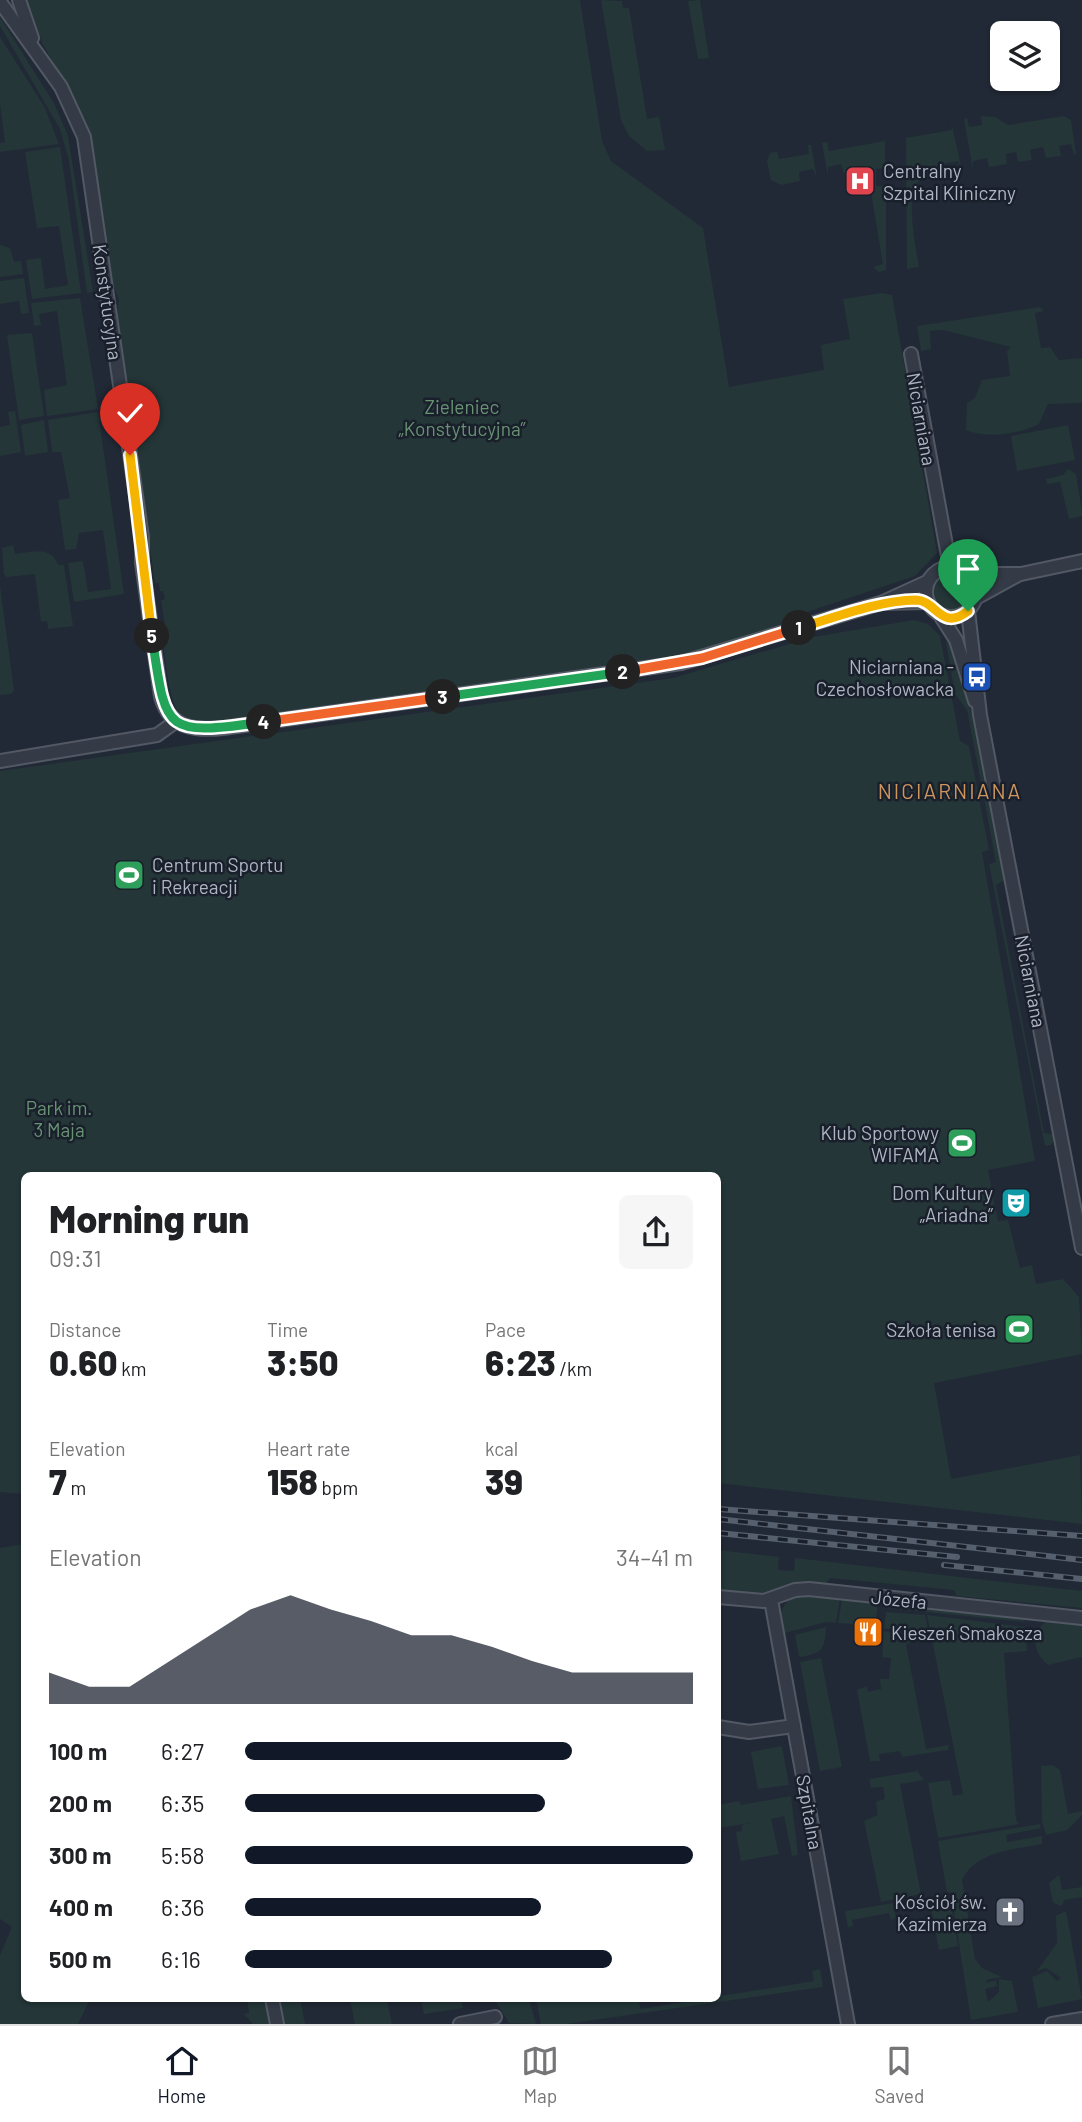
<!DOCTYPE html>
<meta charset="utf-8">
<style>
body{margin:0;font-family:Barlow,sans-serif;background:#f6f6f6;color:#202124;height:100vh;display:flex;flex-direction:column;font-size:26px;white-space:nowrap}
*{box-sizing:border-box;margin:0}
p{font-size:23px;color:#757577}
.icon{flex:none;width:38px;height:38px;fill:none;stroke:currentColor;stroke-width:2;stroke-linecap:round;stroke-linejoin:round}
.map{position:relative;flex:1;overflow:hidden}
.side{position:absolute;left:21px;top:1172px;width:700px;height:830px;display:flex;flex-direction:column;background:#fff;border-radius:10px;box-shadow:0 2px 5px #0004}
.side>*{flex:none}
.controls{position:absolute;left:990px;top:21px;display:grid;gap:14px}
.controls a{display:grid;place-items:center;width:70px;height:70px;border-radius:10px;background:#fff;box-shadow:0 2px 5px #0004;font-size:35px}
.pin{position:absolute;display:grid;place-items:center;width:60px;height:60px;color:#fff;margin:-72px -30px;border-radius:50% 50% 50% 0;rotate:-45deg;box-shadow:0 0 7px #0007}
.pin .icon{rotate:45deg}
.km{position:absolute;width:35px;height:35px;margin:-18px;border-radius:50%;background:#222;color:#fff;font-size:19px;line-height:35px;text-align:center}
.round{display:grid;place-items:center;flex:none;width:74px;height:74px;border-radius:10px;background:#f6f6f6}
.overview{display:flex;align-items:center;justify-content:space-between;height:119px;padding:0 28px}
h1{font-size:38px;font-weight:800;line-height:52px}
.stats{display:grid;grid-template-columns:repeat(3,1fr);gap:10px;height:119px;padding:7px 28px}
.stats div{display:grid;align-content:center}
.stats b{font-size:35px;font-weight:800}
.stats small{font-size:19px;font-weight:400}
.stats p{font-size:19px}
.chart{height:196px;padding:14px 28px}
.chart p{display:flex;justify-content:space-between}
.chart svg{width:100%;height:126px;margin-top:7px;fill:#111827;opacity:.7}
ul{padding:0 28px;list-style:none;font-size:23px}
li{display:grid;grid-template-columns:112px 84px 1fr;align-items:center;height:52px}
li i{height:18px;border-radius:9px;background:#111827}
.menu{display:flex;justify-content:space-around;align-items:center;height:98px;border-top:2px solid #e0e0e0;background:#fff;font-size:19px;color:#757577}
.menu a{display:grid;justify-items:center;gap:4px}
.menu .current{color:#111827}
.map>svg:first-child{display:block}
.green{fill:#243638}
.lines{fill:none;stroke-linecap:round;stroke-linejoin:round}
.minor-casing{stroke:#525864;stroke-width:16}
.minor{stroke:#343b47;stroke-width:12}
.rail-casing{stroke:#565f6e;stroke-width:6}
.rail{stroke:#1a202b;stroke-width:3.5;stroke-dasharray:10;stroke-linecap:butt}
.split-1-casing{stroke:#fff;stroke-width:14}
.split-2-casing{stroke:#fff;stroke-width:14}
.split-3-casing{stroke:#fff;stroke-width:14}
.split-4-casing{stroke:#fff;stroke-width:14}
.split-5-casing{stroke:#fff;stroke-width:14}
.split-6-casing{stroke:#fff;stroke-width:14}
.split-1{stroke:#f5b400;stroke-width:9}
.split-2{stroke:#f0652b;stroke-width:9}
.split-3{stroke:#22a559;stroke-width:9}
.split-4{stroke:#f0652b;stroke-width:9}
.split-5{stroke:#22a559;stroke-width:9}
.split-6{stroke:#f5b400;stroke-width:9}
.labels{text-anchor:middle;dominant-baseline:central;stroke-width:5;stroke-linejoin:round;paint-order:stroke}
.poi-label{font-size:19px;fill:#aeb5c3;stroke:#1a202b;text-anchor:end}
.street-label{font-size:19px;fill:#aeb5c3;stroke:#1a202b}
.park-label{font-size:19px;fill:#679373;stroke:#1a202b}
.neighbourhood-label{font-size:21px;letter-spacing:2px;fill:#ce955f;stroke:#1a202b}
</style>
<div class="map">
<svg width="1082" height="2024" viewBox="0 0 1082 2024">
<rect width="100%" height="100%" fill="#212936"/>
<!-- green -->
<g class="green">
<path d="M27 0H580L602 141 611 161 703 228 729 387 824 370 821 345 850 339 843 299 882 293 892 295 937 553 915 576 789 618 790 624 692 654 272 715C251 717 196 728 180 713 168 702 165 651 162 633L166 632 161 600 165 599 163 591H160L159 583H155L117 317 119 299 112 282 91 139 73 96 42 43Z"/>
<path d="M601 0 622 1 623 8H629L647 119 659 117 665 150 647 151 629 136 621 120Z"/>
<path d="M700 0 709 58 698 59 688 1Z"/>
<path d="M0 17 55 105 68 136 93 292 87 293 69 161 60 129 0 26Z"/>
<path d="M0 37 44 106 59 144 0 152V143L5 142 0 104Z"/>
<path d="M981 116 995 117 1008 125 1064 116 1071 120 1076 154 1074 155 1071 144 1059 146 1061 156 1046 158 1043 147 1030 150 1032 160 1018 162 1016 152 1006 154 1007 164 989 167 987 158 973 161V170L964 119 967 118 969 127 982 125Z"/>
<path d="M951 121 962 171 958 161 943 164 944 175C937 176 928 176 922 179 903 189 916 249 919 267L907 269 906 138 952 130Z"/>
<path d="M885 141V168L876 169V186H886V270L879 272 873 267 883 264 870 186 859 187 855 178 844 173 841 164 828 167V176L822 143 827 142 829 151Z"/>
<path d="M808 145H811L817 178 813 169 799 172 800 181 781 185 771 180 767 161 770 153 777 151 779 159 809 154Z"/>
<path d="M60 147 81 293 32 299 26 260 41 258 45 289 68 285 59 226 37 228 25 152Z"/>
<path d="M0 245 10 248 14 262 21 261 23 274 0 277Z"/>
<path d="M24 278 29 313 21 314 19 301 0 304V281Z"/>
<path d="M80 298 98 409 47 416 44 390 67 385 57 311 39 314 41 325 34 326 31 303Z"/>
<path d="M1040 307 1044 311 1035 313 1041 348 1050 347 1059 360 1082 358V403L1048 404 1039 424C1019 434 987 439 966 430L967 403 975 398 982 380 1010 376 1007 351 1011 347 943 330 930 331 931 349 921 351 917 326Z"/>
<path d="M32 333 44 416 19 420 7 335Z"/>
<path d="M15 411 21 452 0 456V427L10 425 8 412Z"/>
<path d="M98 412 124 594 74 602 68 563 83 561 88 592 111 589 103 530 79 533 76 549 65 550 58 500 70 498 61 452H52L48 420Z"/>
<path d="M44 420 48 452 25 456 21 425Z"/>
<path d="M1068 425 1075 460 1017 471 1011 436Z"/>
<path d="M1068 469 1076 474 1082 511V516L1069 519 1060 482 1047 484 1046 479 1063 475Z"/>
<path d="M13 545 15 554C33 552 51 545 58 565H64L73 626 48 629 47 621 41 622 35 574 7 577 4 574 2 548Z"/>
<circle cx="950" cy="592" r="18"/>
<path d="M0 586 14 690 11 694 0 695Z"/>
<path d="M914 620 928 624 940 636 960 741 969 746 989 850 982 852 1035 1161 988 1170 998 1221 1008 1220 1020 1268 1032 1265 1036 1284 1063 1279 1079 1297 1082 1354 934 1383 951 1479 1080 1455 1082 1524 718 1483V1176H24V1494L0 1492V771L673 678 813 637Z"/>
<path d="M951 638 977 734 1005 880 996 885 1044 1133 1053 1134 1055 1140 1051 1145 1045 1146 989 864 996 862 967 710 955 694 946 642Z"/>
<path d="M24 1544V1998L90 1999 78 2024H0V1955L12 1927 0 1919V1548Z"/>
<path d="M718 1550 779 1557 778 1570 794 1571 795 1558 1082 1591V1608L957 1596 954 1590 830 1578 825 1586 801 1583 760 1596 718 1592Z"/>
<path d="M800 1595 840 1598 836 1623 826 1622 781 1634C779 1615 780 1601 800 1595Z"/>
<path d="M842 1599 878 1603 876 1618 863 1625 838 1623Z"/>
<path d="M889 1604 1018 1617 1026 1622 886 1608Z"/>
<path d="M886 1612 925 1615 929 1636 884 1628Z"/>
<path d="M927 1615 1025 1627 1027 1651 1004 1653 1016 1820 1019 1824 938 1838 928 1783 950 1780 953 1796 963 1794Z"/>
<path d="M1047 1620 1082 1623V1657L1048 1665C1037 1655 1035 1649 1035 1632Z"/>
<path d="M826 1627C825 1650 822 1654 799 1657L795 1635Z"/>
<path d="M884 1631 926 1637 906 1644 926 1749 949 1745 948 1750 902 1757 900 1751 879 1754 880 1761H870L857 1690 867 1686 868 1692 881 1689 880 1679H889L891 1658 882 1657Z"/>
<path d="M821 1658 842 1767 820 1771 800 1662Z"/>
<path d="M782 1746 789 1785 758 1789 751 1752Z"/>
<path d="M1053 1765 1060 1770 1068 1814 1082 1811V1815L1067 1830 1046 1835 1042 1821 1041 1766Z"/>
<path d="M917 1771 924 1780 900 1784 921 1894 881 1902 864 1821 878 1815 876 1802 885 1799 883 1787 871 1788 869 1779Z"/>
<path d="M791 1796 798 1855 792 1856 784 1816 771 1819 779 1854 741 1861 736 1832 742 1831V1825L750 1823 718 1828V1805L739 1801 741 1805Z"/>
<path d="M1040 1824 1041 1828 1006 1835 1007 1842 1042 1836V1844C1014 1850 977 1850 962 1880L975 1959 982 1968 1002 1977 986 1980 987 1983 996 1980 997 1986 985 1989 988 2002 999 1992V1979L1012 1981 1018 2012 971 2020 951 1892H947L938 1841Z"/>
<path d="M1059 1875 1062 1890 1082 1887V1897L1064 1900 1062 1906 1053 1903 1049 1883Z"/>
<path d="M950 1899 958 1946 939 1950 930 1903Z"/>
<path d="M893 1903 896 1918 891 1920 889 1913 852 1920 853 1926 848 1927 845 1911Z"/>
<path d="M1066 1911 1082 1999 1038 2008 1032 1977 1047 1971 1057 1981 1061 1978 1046 1968 1037 1971 1057 1943 1056 1916Z"/>
<path d="M820 1969 823 1987 566 2024H541L536 1999H638L641 2009 814 1981 812 1971Z"/>
<path d="M247 1999H268L273 2024H253L244 2014 249 2013Z"/>
<path d="M280 1999H300L305 2024H285Z"/>
<path d="M350 1999H387L392 2024H355Z"/>
<path d="M421 1999H461L463 2008 424 2014Z"/>
<path d="M494 1999H529L536 2024 509 2023Z"/>
</g>
<g class="lines">
<!-- minor casing -->
<g class="minor-casing">
<g id="minor">
<path d="M19 0 32 38"/>
<path d="M0 2 61 87 84 137 142 537V563L161 697C170 728 194 731 223 728L681 663 881 603 927 582"/>
<path d="M911 354 950 567"/>
<circle cx="951" cy="592" r="25"/>
<path d="M969 574H1021L1082 561"/>
<path d="M976 598 1018 575"/>
<path d="M882 603 928 602"/>
<path d="M968 611 980 715 1082 1248"/>
<path d="M940 615 956 640 975 701"/>
<path d="M0 761 157 735 175 722"/>
<path d="M718 1597 764 1601 795 1590 809 1589 1082 1618"/>
<path d="M771 1600 848 2024"/>
<path d="M718 1727 749 1732 794 1726"/>
<path d="M272 1998 277 2024"/>
<path d="M460 2024 495 2017"/>
<path d="M1052 2024 1082 2019"/>
</g>
</g>
<!-- minor -->
<use href="#minor" class="minor"/>
<!-- rail casing -->
<g class="rail-casing">
<g id="rail">
<path d="M718 1509 1082 1536"/>
<path d="M718 1519 1082 1560"/>
<path d="M718 1533 957 1557"/>
<path d="M944 1565 1082 1579"/>
</g>
</g>
<!-- rail -->
<use href="#rail" class="rail"/>
</g>
<g class="lines">
<!-- split-1 casing -->
<g class="split-1-casing">
<path id="split-1" d="M799 628C837 617 875 601 916 600 936 600 941 632 968 611"/>
</g>
<!-- split-2 casing -->
<g class="split-2-casing">
<path id="split-2" d="M623 672 702 658 799 628"/>
</g>
<!-- split-3 casing -->
<g class="split-3-casing">
<path id="split-3" d="M443 697 623 672"/>
</g>
<!-- split-4 casing -->
<g class="split-4-casing">
<path id="split-4" d="M264 722 443 697"/>
</g>
<!-- split-5 casing -->
<g class="split-5-casing">
<path id="split-5" d="M152 636C166 733 163 736 264 722"/>
</g>
<!-- split-6 casing -->
<g class="split-6-casing">
<path id="split-6" d="M130 455 152 636"/>
</g>
<!-- split-1 -->
<use href="#split-1" class="split-1"/>
<!-- split-2 -->
<use href="#split-2" class="split-2"/>
<!-- split-3 -->
<use href="#split-3" class="split-3"/>
<!-- split-4 -->
<use href="#split-4" class="split-4"/>
<!-- split-5 -->
<use href="#split-5" class="split-5"/>
<!-- split-6 -->
<use href="#split-6" class="split-6"/>
</g>
<!-- icons -->
<defs>
<g id="hospital-square" transform="scale(1.575)"><rect x="-9" y="-9" width="18" height="18" rx="4" fill="#e0444e" stroke="#1a202b"/><path d="M-5-5h3v3.5h4V-5h3V5h-3V1.5h-4V5h-3Z" fill="#fff"/></g>
<g id="bus-square" transform="scale(1.575)"><rect x="-9" y="-9" width="18" height="18" rx="4" fill="#1a4fb4" stroke="#1a202b"/><path d="M-5-6H5V4H4V6H2V4H-2V6H-4V4H-5ZM-3.5-4V0h7V-4ZM-3.5 1.2v1.5H-2V1.2ZM2 1.2v1.5H3.5V1.2Z" fill="#fff"/></g>
<g id="stadium-square" transform="scale(1.575)"><rect x="-9" y="-9" width="18" height="18" rx="4" fill="#2e9e5b" stroke="#1a202b"/><path d="M0-5a6.5 5 0 1 0 0 10a6.5 5 0 1 0 0-10ZM-3.5-1.8h7v3.6h-7Z" fill="#fff"/></g>
<g id="theatre-square" transform="scale(1.575)"><rect x="-9" y="-9" width="18" height="18" rx="4" fill="#0f9aa8" stroke="#1a202b"/><path d="M-5-5.5Q0-4 5-5.5V0Q5 5 0 6Q-5 5-5 0ZM-3.3-2.5H-1v1.5H-3.3ZM1-2.5H3.3v1.5H1ZM-2.8 1Q0 5.5 2.8 1Z" fill="#fff"/></g>
<g id="restaurant-square" transform="scale(1.575)"><rect x="-9" y="-9" width="18" height="18" rx="4" fill="#e8710a" stroke="#1a202b"/><path d="M-5-6h1v4h1v-4h1v4h1v-4h1v5L-1.5 .5V6h-2V.5L-5-1ZM5-6V6H3V1.5H1.5Q1.5-4 5-6Z" fill="#fff"/></g>
<g id="church-square" transform="scale(1.575)"><rect x="-9" y="-9" width="18" height="18" rx="4" fill="#6b7280" stroke="#1a202b"/><path d="M-1.2-6h2.4v3.5h3.3v2.4h-3.3V6h-2.4V-.1h-3.3v-2.4h3.3Z" fill="#fff"/></g>
</defs>
<g fill-rule="evenodd">
<use href="#hospital-square" x="860" y="181"/>
<use href="#bus-square" x="977" y="677"/>
<use href="#stadium-square" x="129" y="875"/>
<use href="#stadium-square" x="962" y="1143"/>
<use href="#theatre-square" x="1016" y="1203"/>
<use href="#stadium-square" x="1019" y="1329"/>
<use href="#restaurant-square" x="868" y="1632"/>
<use href="#church-square" x="1010" y="1912"/>
</g>
<g class="labels">
<!-- poi labels -->
<g class="poi-label">
<text x="883" y="170" text-anchor="start">Centralny<tspan x="883" dy="22">Szpital Kliniczny</tspan></text>
<text x="954" y="666">Niciarniana -<tspan x="954" dy="22">Czechosłowacka</tspan></text>
<text x="152" y="864" text-anchor="start">Centrum Sportu<tspan x="152" dy="22">i Rekreacji</tspan></text>
<text x="939" y="1132">Klub Sportowy<tspan x="939" dy="22">WIFAMA</tspan></text>
<text x="993" y="1192">Dom Kultury<tspan x="993" dy="22">„Ariadna”</tspan></text>
<text x="996" y="1329">Szkoła tenisa</text>
<text x="891" y="1632" text-anchor="start">Kieszeń Smakosza</text>
<text x="987" y="1901">Kościół św.<tspan x="987" dy="22">Kazimierza</tspan></text>
</g>
<!-- street labels -->
<g class="street-label">
<text transform="translate(108 302) rotate(82)">Konstytucyjna</text>
<text transform="translate(922 419) rotate(80)">Niciarniana</text>
<text transform="translate(1031 981) rotate(79)">Niciarniana</text>
<text transform="translate(899 1599) rotate(6)">Józefa</text>
<text transform="translate(810 1812) rotate(80)">Szpitalna</text>
</g>
<!-- park labels -->
<g class="park-label">
<text x="462" y="406">Zieleniec<tspan x="462" dy="22">„Konstytucyjna”</tspan></text>
<text x="59" y="1107">Park im.<tspan x="59" dy="22">3 Maja</tspan></text>
</g>
<!-- neighbourhood labels -->
<g class="neighbourhood-label">
<text x="950" y="790">NICIARNIANA</text>
</g>
</g>
</svg>
<div class="controls">
<a><svg class="icon" aria-label="layers" viewBox="0 0 24 24"><path d="M12 4l9 5-9 5-9-5zM3 14l9 5 9-5"/></svg></a>
</div>
<div class="pin" style="left:968px;top:611px;background:#1e9e55"><svg class="icon" aria-label="arrive" viewBox="0 0 24 24"><path d="M6 21V4h12l-3 4 3 4H6"/></svg></div>
<div class="pin" style="left:130px;top:455px;background:#d93025"><svg class="icon" aria-label="check" viewBox="0 0 24 24"><path d="M5 12l5 5 9-10"/></svg></div>
<b class="km" style="left:799px;top:628px">1</b>
<b class="km" style="left:623px;top:672px">2</b>
<b class="km" style="left:443px;top:697px">3</b>
<b class="km" style="left:264px;top:722px">4</b>
<b class="km" style="left:152px;top:636px">5</b>
<section class="side">
<div class="overview"><div><h1>Morning run</h1><p>09:31</p></div><a class="round"><svg class="icon" aria-label="share" viewBox="0 0 24 24"><path d="M12 15V3M7 8l5-5 5 5M5 13v7h14v-7"/></svg></a></div>
<div class="stats">
<div><p>Distance</p><b>0.60<small> km</small></b></div>
<div><p>Time</p><b>3:50</b></div>
<div><p>Pace</p><b>6:23<small> /km</small></b></div>
</div>
<div class="stats">
<div><p>Elevation</p><b>7<small> m</small></b></div>
<div><p>Heart rate</p><b>158<small> bpm</small></b></div>
<div><p>kcal</p><b>39</b></div>
</div>
<div class="chart"><p><span>Elevation</span>34–41 m</p>
<svg viewBox="0 0 160 44" preserveAspectRatio="none"><path d="M0 44V33L10 38L20 38L30 29L40 20L50 11L60 6L70 11L80 15L90 20L100 20L110 24L120 29L130 33L140 33L150 33L160 33V44z"/></svg>
</div>
<ul>
<li><b>100 m</b>6:27<i style="width:73%"></i></li>
<li><b>200 m</b>6:35<i style="width:67%"></i></li>
<li><b>300 m</b>5:58<i style="width:100%"></i></li>
<li><b>400 m</b>6:36<i style="width:66%"></i></li>
<li><b>500 m</b>6:16<i style="width:82%"></i></li>
</ul>
</section>
</div>
<nav class="menu">
<a class="current"><svg class="icon" aria-label="home" viewBox="0 0 24 24"><path d="M3 11l9-7 9 7M6 9v11h12V9"/></svg>Home</a>
<a><svg class="icon" aria-label="map" viewBox="0 0 24 24"><path d="M3 6l6-2 6 2 6-2v14l-6 2-6-2-6 2zM9 4v14M15 6v14"/></svg>Map</a>
<a><svg class="icon" aria-label="saved" viewBox="0 0 24 24"><path d="M7 4h10v16l-5-4-5 4z"/></svg>Saved</a>
</nav>
